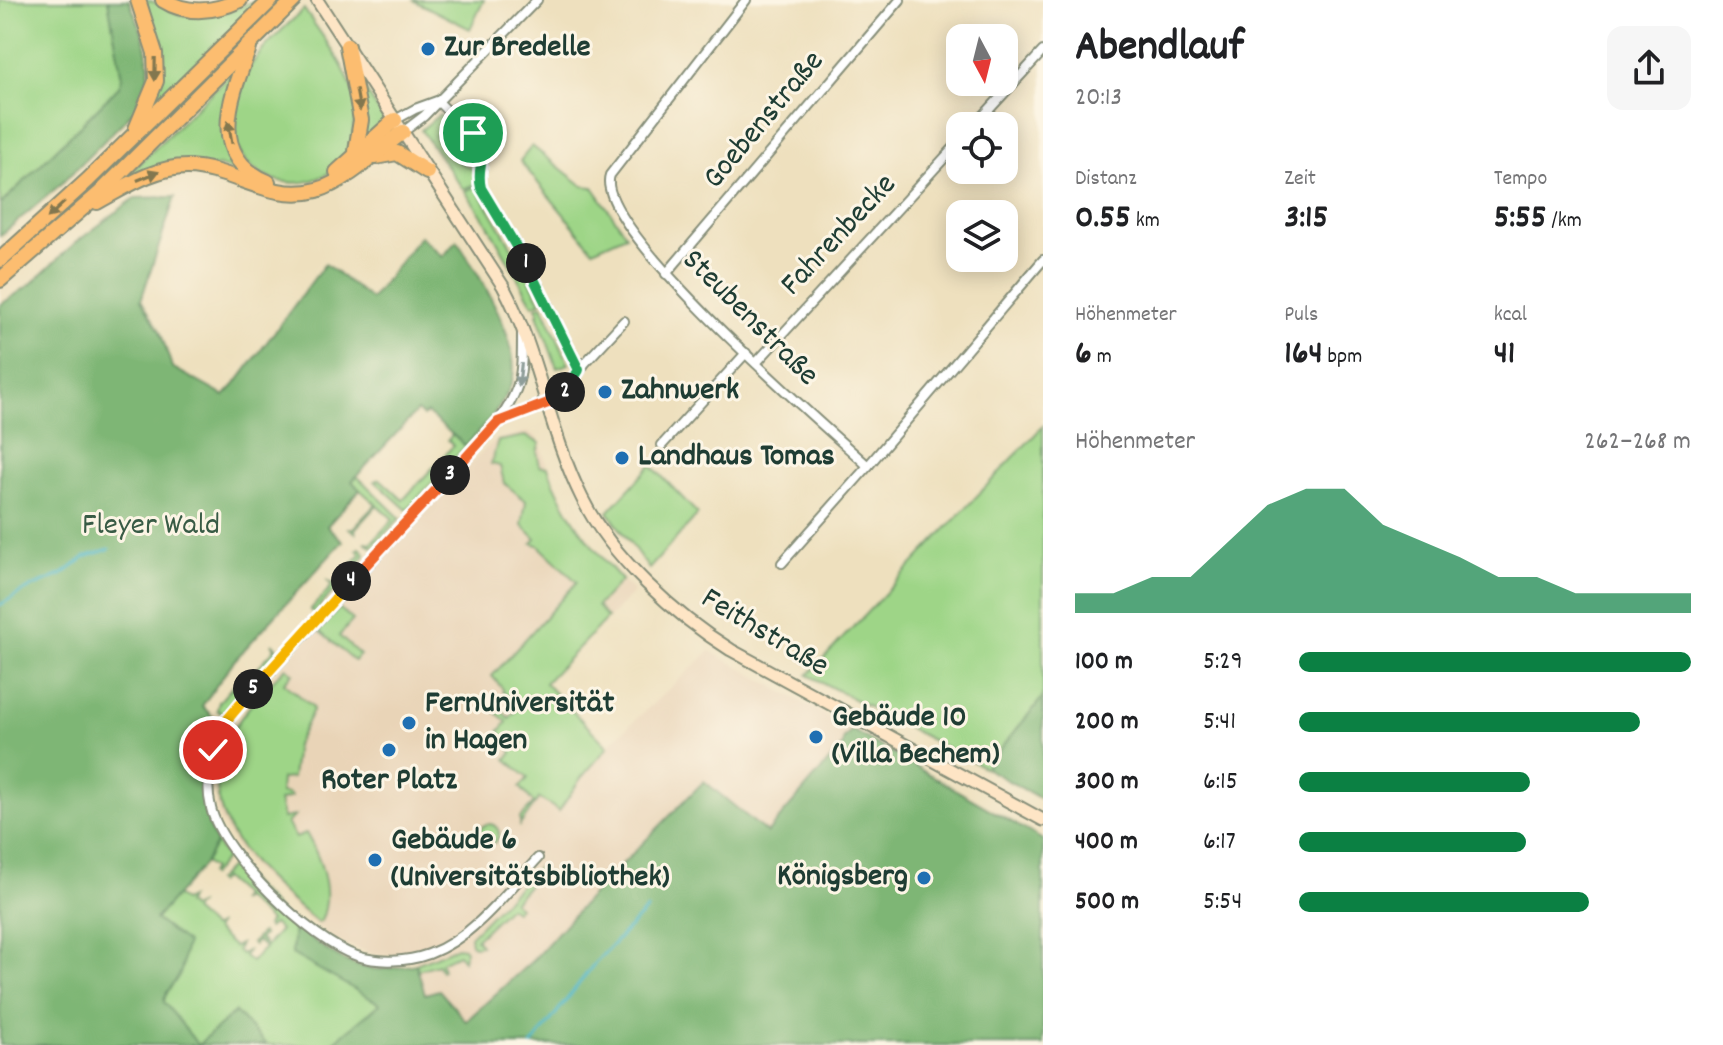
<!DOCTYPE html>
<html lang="de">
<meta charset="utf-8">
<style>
body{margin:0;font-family:Dekko,sans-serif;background:#f6f6f6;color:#202124;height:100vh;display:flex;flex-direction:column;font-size:30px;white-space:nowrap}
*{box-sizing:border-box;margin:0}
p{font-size:26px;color:#757577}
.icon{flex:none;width:44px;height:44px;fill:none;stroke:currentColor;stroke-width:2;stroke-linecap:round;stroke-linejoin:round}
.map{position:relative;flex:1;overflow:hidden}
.sheet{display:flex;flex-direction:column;background:#fff;width:680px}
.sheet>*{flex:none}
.needle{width:52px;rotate:173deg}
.tools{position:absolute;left:946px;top:24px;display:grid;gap:16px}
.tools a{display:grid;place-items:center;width:72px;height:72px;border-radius:16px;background:#fff;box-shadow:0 4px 20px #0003;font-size:40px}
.pin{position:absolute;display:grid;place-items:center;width:68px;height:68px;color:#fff;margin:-34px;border:4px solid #fff;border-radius:50%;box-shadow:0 2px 8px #0007}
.km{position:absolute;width:40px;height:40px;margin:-20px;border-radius:50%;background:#222;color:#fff;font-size:22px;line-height:40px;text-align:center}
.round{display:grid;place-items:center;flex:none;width:84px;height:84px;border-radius:16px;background:#f6f6f6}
.headline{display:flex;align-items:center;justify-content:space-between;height:136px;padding:0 32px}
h1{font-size:44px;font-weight:800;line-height:60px}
.metrics{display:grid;grid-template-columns:repeat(3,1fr);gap:12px;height:136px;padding:8px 32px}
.metrics div{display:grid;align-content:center}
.metrics b{font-size:34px;font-weight:800}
.metrics small{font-size:22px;font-weight:400}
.metrics p{font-size:22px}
.chart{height:224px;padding:16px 32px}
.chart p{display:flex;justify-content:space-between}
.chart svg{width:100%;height:144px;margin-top:8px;fill:#0b8043;opacity:.7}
ul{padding:0 32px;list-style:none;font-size:26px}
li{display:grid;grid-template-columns:128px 96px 1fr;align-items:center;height:60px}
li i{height:20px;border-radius:10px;background:#0b8043}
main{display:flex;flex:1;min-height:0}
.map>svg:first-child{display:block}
.built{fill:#e9d4b7}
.green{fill:#9ed587;stroke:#5e895e;stroke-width:2}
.forest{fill:#7eb674;stroke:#4e7a54;stroke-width:2}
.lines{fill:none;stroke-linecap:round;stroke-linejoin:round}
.stream{stroke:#47b4c4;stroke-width:3}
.street-casing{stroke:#868e79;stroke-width:12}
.secondary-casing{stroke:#868e79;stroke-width:15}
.highway-casing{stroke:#868e79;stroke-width:18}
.street{stroke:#fff;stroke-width:8}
.secondary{stroke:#fee5c5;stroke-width:11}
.highway{stroke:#fcbd6f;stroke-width:14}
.oneway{fill:#82774f}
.oneway2{fill:#8f9e9a}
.split-1-casing{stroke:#fff;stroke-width:16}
.split-2-casing{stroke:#fff;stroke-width:16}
.split-3-casing{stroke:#fff;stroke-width:16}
.split-4-casing{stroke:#fff;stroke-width:16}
.split-5-casing{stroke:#fff;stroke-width:16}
.split-6-casing{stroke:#fff;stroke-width:16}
.split-1{stroke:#22a559;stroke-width:10}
.split-2{stroke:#22a559;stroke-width:10}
.split-3{stroke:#f0652b;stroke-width:10}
.split-4{stroke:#f0652b;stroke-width:10}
.split-5{stroke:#f5b400;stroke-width:10}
.split-6{stroke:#f5b400;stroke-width:10}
.poi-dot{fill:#1f6fb2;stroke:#fcf5e5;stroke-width:3}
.labels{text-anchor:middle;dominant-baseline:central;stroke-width:6;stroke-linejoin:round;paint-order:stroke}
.poi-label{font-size:32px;font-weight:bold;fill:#1f3d34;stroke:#fcf5e5;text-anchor:start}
.street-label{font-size:32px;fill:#1f3d34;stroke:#fcf5e5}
.park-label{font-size:32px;fill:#385b45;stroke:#fcf5e5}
</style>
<main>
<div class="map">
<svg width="1043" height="1045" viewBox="0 0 1043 1045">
<rect width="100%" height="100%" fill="#fcf5e5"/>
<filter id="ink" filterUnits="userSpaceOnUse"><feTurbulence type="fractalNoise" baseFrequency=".0125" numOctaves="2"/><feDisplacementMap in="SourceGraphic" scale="16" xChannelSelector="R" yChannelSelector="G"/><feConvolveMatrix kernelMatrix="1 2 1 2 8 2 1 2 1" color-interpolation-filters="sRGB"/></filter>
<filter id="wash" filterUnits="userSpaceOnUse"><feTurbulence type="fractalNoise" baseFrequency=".006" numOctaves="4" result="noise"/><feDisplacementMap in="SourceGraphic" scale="32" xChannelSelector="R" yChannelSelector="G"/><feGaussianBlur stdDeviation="1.8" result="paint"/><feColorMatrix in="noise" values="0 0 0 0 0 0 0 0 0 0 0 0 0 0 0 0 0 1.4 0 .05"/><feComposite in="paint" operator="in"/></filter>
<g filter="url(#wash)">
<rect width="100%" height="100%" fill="#eee0be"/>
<!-- built -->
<path class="built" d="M527 432 536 436 540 443 556 492 568 513 597 552 634 592 545 683 607 746 710 651 852 730 843 740 844 745 767 833 704 781 588 899 534 959 465 1021 439 990 425 995 413 954H373L337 941 298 911 251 867 236 847 220 820 216 807 215 771 223 738 260 689 485 449 499 439Z"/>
<!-- green -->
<g class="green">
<path d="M0 0H108L122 78 119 87 0 205Z"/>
<path d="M145 0C159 0 170 15 186 15 200 15 218 14 232 10 242 7 251 0 262 0L150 112 160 46Z"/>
<path d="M413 0H484L470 29Z"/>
<path d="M304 9C323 38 351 70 356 105 357 113 354 122 353 130 352 137 353 147 349 153 318 203 234 187 233 125 233 118 237 109 239 102 241 92 242 81 247 72 260 48 285 28 304 9Z"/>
<path d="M238 66C214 118 223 124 244 175L219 166 119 184Z"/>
<path d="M356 76 385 120 365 137Z"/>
<path d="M439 115 453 123 435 136C447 153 457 162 475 170V184L463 189 421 130Z"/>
<path d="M532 146 583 186 593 187 626 235 593 250 520 161Z"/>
<path d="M476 186 524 268 541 302 533 305 487 223 465 191Z"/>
<path d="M542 305 569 364 557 368 537 314 539 312 537 307Z"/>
<path d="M1043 426V697L985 768 808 675Z"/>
<path d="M452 435 466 446 407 510 375 481 380 479 403 500 453 446 448 440Z"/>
<path d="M525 436 540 443 537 452 540 466 548 467C563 512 591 546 622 580L597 606 607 618 545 683 608 747 581 778 559 811 539 798 520 825V818L534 803 520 787 528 778 506 759 512 753 505 738 499 732 507 722 490 707 493 703 509 718 519 707 503 692V689L492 676 577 582 538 545 532 543 536 539 522 525 526 501 504 483 500 466 491 464 498 441Z"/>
<path d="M651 465 698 514 649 569 608 512Z"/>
<path d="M357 476 400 518 372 547 365 542 371 543 393 519 377 505 355 529 356 533 349 528H353L376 504 351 482Z"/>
<path d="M360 548 365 553 364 557 314 613 310 610 332 586 328 581 334 583 361 554 357 550Z"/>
<path d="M339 608 353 620 339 636 360 655 354 661 319 631Z"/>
<path d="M272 643 277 648V652L222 714 217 710 219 702 245 672 250 676 275 649Z"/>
<path d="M286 667 293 673 284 683 312 706 313 710 296 745 292 778 281 779 280 793 289 794 291 797 279 801 283 818 295 816 287 823 296 838 306 833C321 859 334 892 321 921L318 923C262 877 185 814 231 734 245 708 266 688 286 667Z"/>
<circle cx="489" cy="834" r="10"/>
<path d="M216 843 226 858 211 876 209 874 213 869 205 863Z"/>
<path d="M232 865 294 925 292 954 381 1004 330 1045H267L235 1012 198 1045 164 1002V997L180 972 182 954 155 920 176 895 183 901 189 898 186 904 191 908 197 905 193 911 212 928 219 924 215 930 234 947 240 944 237 950 241 954 247 951 244 956 251 962 265 948 257 941 254 945 252 943 261 933 263 935 259 939 266 946 280 930 273 924 268 928 266 926 270 921 244 898 239 902 242 895 223 878 218 883 216 881Z"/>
<path d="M538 867 545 872 544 880 538 875 513 902 519 907 515 911 509 907 476 939 481 945 474 946 471 944 470 936Z"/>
<path d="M457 947 463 948 465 951 463 960 458 954 441 962 443 970 441 971 438 964 418 970 416 964Z"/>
</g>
<!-- forest -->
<g class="forest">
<path d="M108 0H129L143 34 149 65 147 87 137 108 61 184 0 236V205L119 87 122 78Z"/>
<path d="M175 197 141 300 160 331 172 367 224 396 238 381 325 264 371 299 420 236 443 257 457 240C477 272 523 343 512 381 505 406 482 427 466 446L427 413 423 416 417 411 352 481 360 490 327 526 343 541 233 662 202 706 217 721C199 763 196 801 216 843L205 863 155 919 187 943C182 953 184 962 181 971 177 983 165 989 164 1002L198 1045 235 1012 267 1045H0V305L31 284 74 244 135 198Z"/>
<path d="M1043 697V800L985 768Z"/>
<path d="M852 730 1043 840V1045H330L380 1004 292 954 294 925C318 944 351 973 385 969 395 968 406 966 416 964L425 994 439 990 466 1021 534 959 588 899 704 781 767 833 843 745V740Z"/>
</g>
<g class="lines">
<!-- stream -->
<g class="stream">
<path d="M0 605 25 590 63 574 85 557 109 549"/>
<path d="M532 1045 594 964 647 909"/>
</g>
</g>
</g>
<g filter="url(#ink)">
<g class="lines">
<!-- street casing -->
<g class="street-casing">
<g id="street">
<path d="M746 0 610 175C591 226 826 427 868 466"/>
<path d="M438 101C450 117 478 129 483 149 486 161 477 174 481 188L527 264 579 370"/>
<path d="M395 120 415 109 437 101"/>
<path d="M974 126 1043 51"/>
<path d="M403 132 424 116 537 0"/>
<path d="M666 274 900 0"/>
<path d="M522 334C522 376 522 387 498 422L227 720C211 746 204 778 211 808 222 855 311 941 357 956 379 963 407 962 429 954 473 938 507 892 538 858"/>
<path d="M756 363 960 141"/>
<path d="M502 419 548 403 563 394 585 363 624 321"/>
<path d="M662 445 746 353"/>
<path d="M782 563 868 466 1043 260"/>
</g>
</g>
<!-- secondary casing -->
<g class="secondary-casing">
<path id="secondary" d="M317 0 503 286C539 353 548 430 582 498 611 557 676 616 731 650L1043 820"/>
</g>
<!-- highway casing -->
<g class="highway-casing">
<g id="highway">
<path d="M163 0C187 15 215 12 240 0"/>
<path d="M347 46 361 120 356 151"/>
<path d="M249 48C232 94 205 156 268 182"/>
<path d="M136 129 156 81 155 53 138 0"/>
<path d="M375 157 397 153 427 172"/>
<path d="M337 172 395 120"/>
<path d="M97 202C125 187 154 167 187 167 233 168 271 203 317 190 346 182 379 150 403 132"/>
<path d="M0 260 88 180 271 0"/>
<path d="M0 280 100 193 294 0"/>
</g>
</g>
<!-- street -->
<use href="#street" class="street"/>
<!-- secondary -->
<use href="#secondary" class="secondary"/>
<!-- highway -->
<use href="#highway" class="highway"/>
</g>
<!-- one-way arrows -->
<defs><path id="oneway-solid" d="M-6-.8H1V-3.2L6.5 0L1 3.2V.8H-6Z" transform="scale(2)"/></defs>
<g class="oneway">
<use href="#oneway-solid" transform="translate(155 69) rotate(91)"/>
<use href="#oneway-solid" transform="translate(358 100) rotate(80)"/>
<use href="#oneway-solid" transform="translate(230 132) rotate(-100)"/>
<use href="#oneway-solid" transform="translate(148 176) rotate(-22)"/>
<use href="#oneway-solid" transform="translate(56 210) rotate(137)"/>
</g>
<use class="oneway2" href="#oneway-solid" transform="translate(520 375) rotate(97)"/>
</g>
<g class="lines" filter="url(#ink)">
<!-- split-1 casing -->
<g class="split-1-casing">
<path id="split-1" d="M473 133C491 155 475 165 481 188L526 263"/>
</g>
<!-- split-2 casing -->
<g class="split-2-casing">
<path id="split-2" d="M526 263 579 370 565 392"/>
</g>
<!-- split-3 casing -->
<g class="split-3-casing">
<path id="split-3" d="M450 475 498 422 548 403 565 392"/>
</g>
<!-- split-4 casing -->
<g class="split-4-casing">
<path id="split-4" d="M351 581 450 475"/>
</g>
<!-- split-5 casing -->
<g class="split-5-casing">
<path id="split-5" d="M253 689 351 581"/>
</g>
<!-- split-6 casing -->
<g class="split-6-casing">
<path id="split-6" d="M213 750 227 720 253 689"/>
</g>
<!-- split-1 -->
<use href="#split-1" class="split-1"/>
<!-- split-2 -->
<use href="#split-2" class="split-2"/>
<!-- split-3 -->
<use href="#split-3" class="split-3"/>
<!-- split-4 -->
<use href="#split-4" class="split-4"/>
<!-- split-5 -->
<use href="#split-5" class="split-5"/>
<!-- split-6 -->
<use href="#split-6" class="split-6"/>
</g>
<!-- markers -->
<g class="poi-dot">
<circle cx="428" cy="49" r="8"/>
<circle cx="605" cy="392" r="8"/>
<circle cx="622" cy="458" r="8"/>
<circle cx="409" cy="723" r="8"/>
<circle cx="816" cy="737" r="8"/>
<circle cx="389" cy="750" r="8"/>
<circle cx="375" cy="860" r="8"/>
<circle cx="924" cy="878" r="8"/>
</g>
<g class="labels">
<!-- poi labels -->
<g class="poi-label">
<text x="444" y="49">Zur Bredelle</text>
<text x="621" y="392">Zahnwerk</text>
<text x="638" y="458">Landhaus Tomas</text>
<text x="425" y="705">FernUniversität<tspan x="425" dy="37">in Hagen</tspan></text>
<text x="832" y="719">Gebäude 10<tspan x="832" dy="37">(Villa Bechem)</tspan></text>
<text x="389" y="782" text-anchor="middle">Roter Platz</text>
<text x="391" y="842">Gebäude 6<tspan x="391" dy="37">(Universitätsbibliothek)</tspan></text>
<text x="908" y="878" text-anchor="end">Königsberg</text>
</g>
<!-- street labels -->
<g class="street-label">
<text transform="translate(765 121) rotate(-50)">Goebenstraße</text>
<text transform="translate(840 236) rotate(-47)">Fahrenbecke</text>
<text transform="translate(749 319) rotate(45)">Steubenstraße</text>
<text transform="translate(764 634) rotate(31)">Feithstraße</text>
</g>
<!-- park labels -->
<g class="park-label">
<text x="151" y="527">Fleyer Wald</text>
</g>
</g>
</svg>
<div class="tools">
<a><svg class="needle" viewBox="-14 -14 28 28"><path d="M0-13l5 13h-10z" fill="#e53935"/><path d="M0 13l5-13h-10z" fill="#757577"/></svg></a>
<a><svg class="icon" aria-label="locate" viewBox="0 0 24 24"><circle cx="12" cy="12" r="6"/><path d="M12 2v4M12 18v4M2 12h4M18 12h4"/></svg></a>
<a><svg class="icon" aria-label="layers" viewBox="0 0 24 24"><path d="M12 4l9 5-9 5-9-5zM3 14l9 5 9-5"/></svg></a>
</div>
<div class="pin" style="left:473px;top:133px;background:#1e9e55"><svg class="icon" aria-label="arrive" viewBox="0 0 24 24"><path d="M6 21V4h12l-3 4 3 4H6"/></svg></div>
<div class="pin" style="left:213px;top:750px;background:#d93025"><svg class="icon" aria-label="check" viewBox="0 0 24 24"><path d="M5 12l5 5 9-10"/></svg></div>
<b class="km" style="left:526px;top:263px">1</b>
<b class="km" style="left:565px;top:392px">2</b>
<b class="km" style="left:450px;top:475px">3</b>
<b class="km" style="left:351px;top:581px">4</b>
<b class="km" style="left:253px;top:689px">5</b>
</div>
<section class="sheet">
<div class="headline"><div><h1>Abendlauf</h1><p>20:13</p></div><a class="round"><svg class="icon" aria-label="share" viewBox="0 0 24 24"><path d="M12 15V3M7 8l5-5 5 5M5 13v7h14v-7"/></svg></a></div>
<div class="metrics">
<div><p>Distanz</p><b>0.55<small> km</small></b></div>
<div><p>Zeit</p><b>3:15</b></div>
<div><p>Tempo</p><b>5:55<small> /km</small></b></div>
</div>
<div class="metrics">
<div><p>Höhenmeter</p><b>6<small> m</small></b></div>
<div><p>Puls</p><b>164<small> bpm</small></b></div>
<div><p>kcal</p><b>41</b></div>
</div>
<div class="chart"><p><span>Höhenmeter</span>262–268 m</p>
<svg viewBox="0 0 160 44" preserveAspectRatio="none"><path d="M0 44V38L10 38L20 33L30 33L40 22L50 11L60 6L70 6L80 17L90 22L100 27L110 33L120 33L130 38L140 38L150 38L160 38V44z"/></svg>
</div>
<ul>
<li><b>100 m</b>5:29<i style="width:100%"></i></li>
<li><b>200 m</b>5:41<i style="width:87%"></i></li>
<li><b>300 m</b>6:15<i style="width:59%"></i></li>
<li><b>400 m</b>6:17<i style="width:58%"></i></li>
<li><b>500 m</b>5:54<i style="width:74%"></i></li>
</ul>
</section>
</main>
